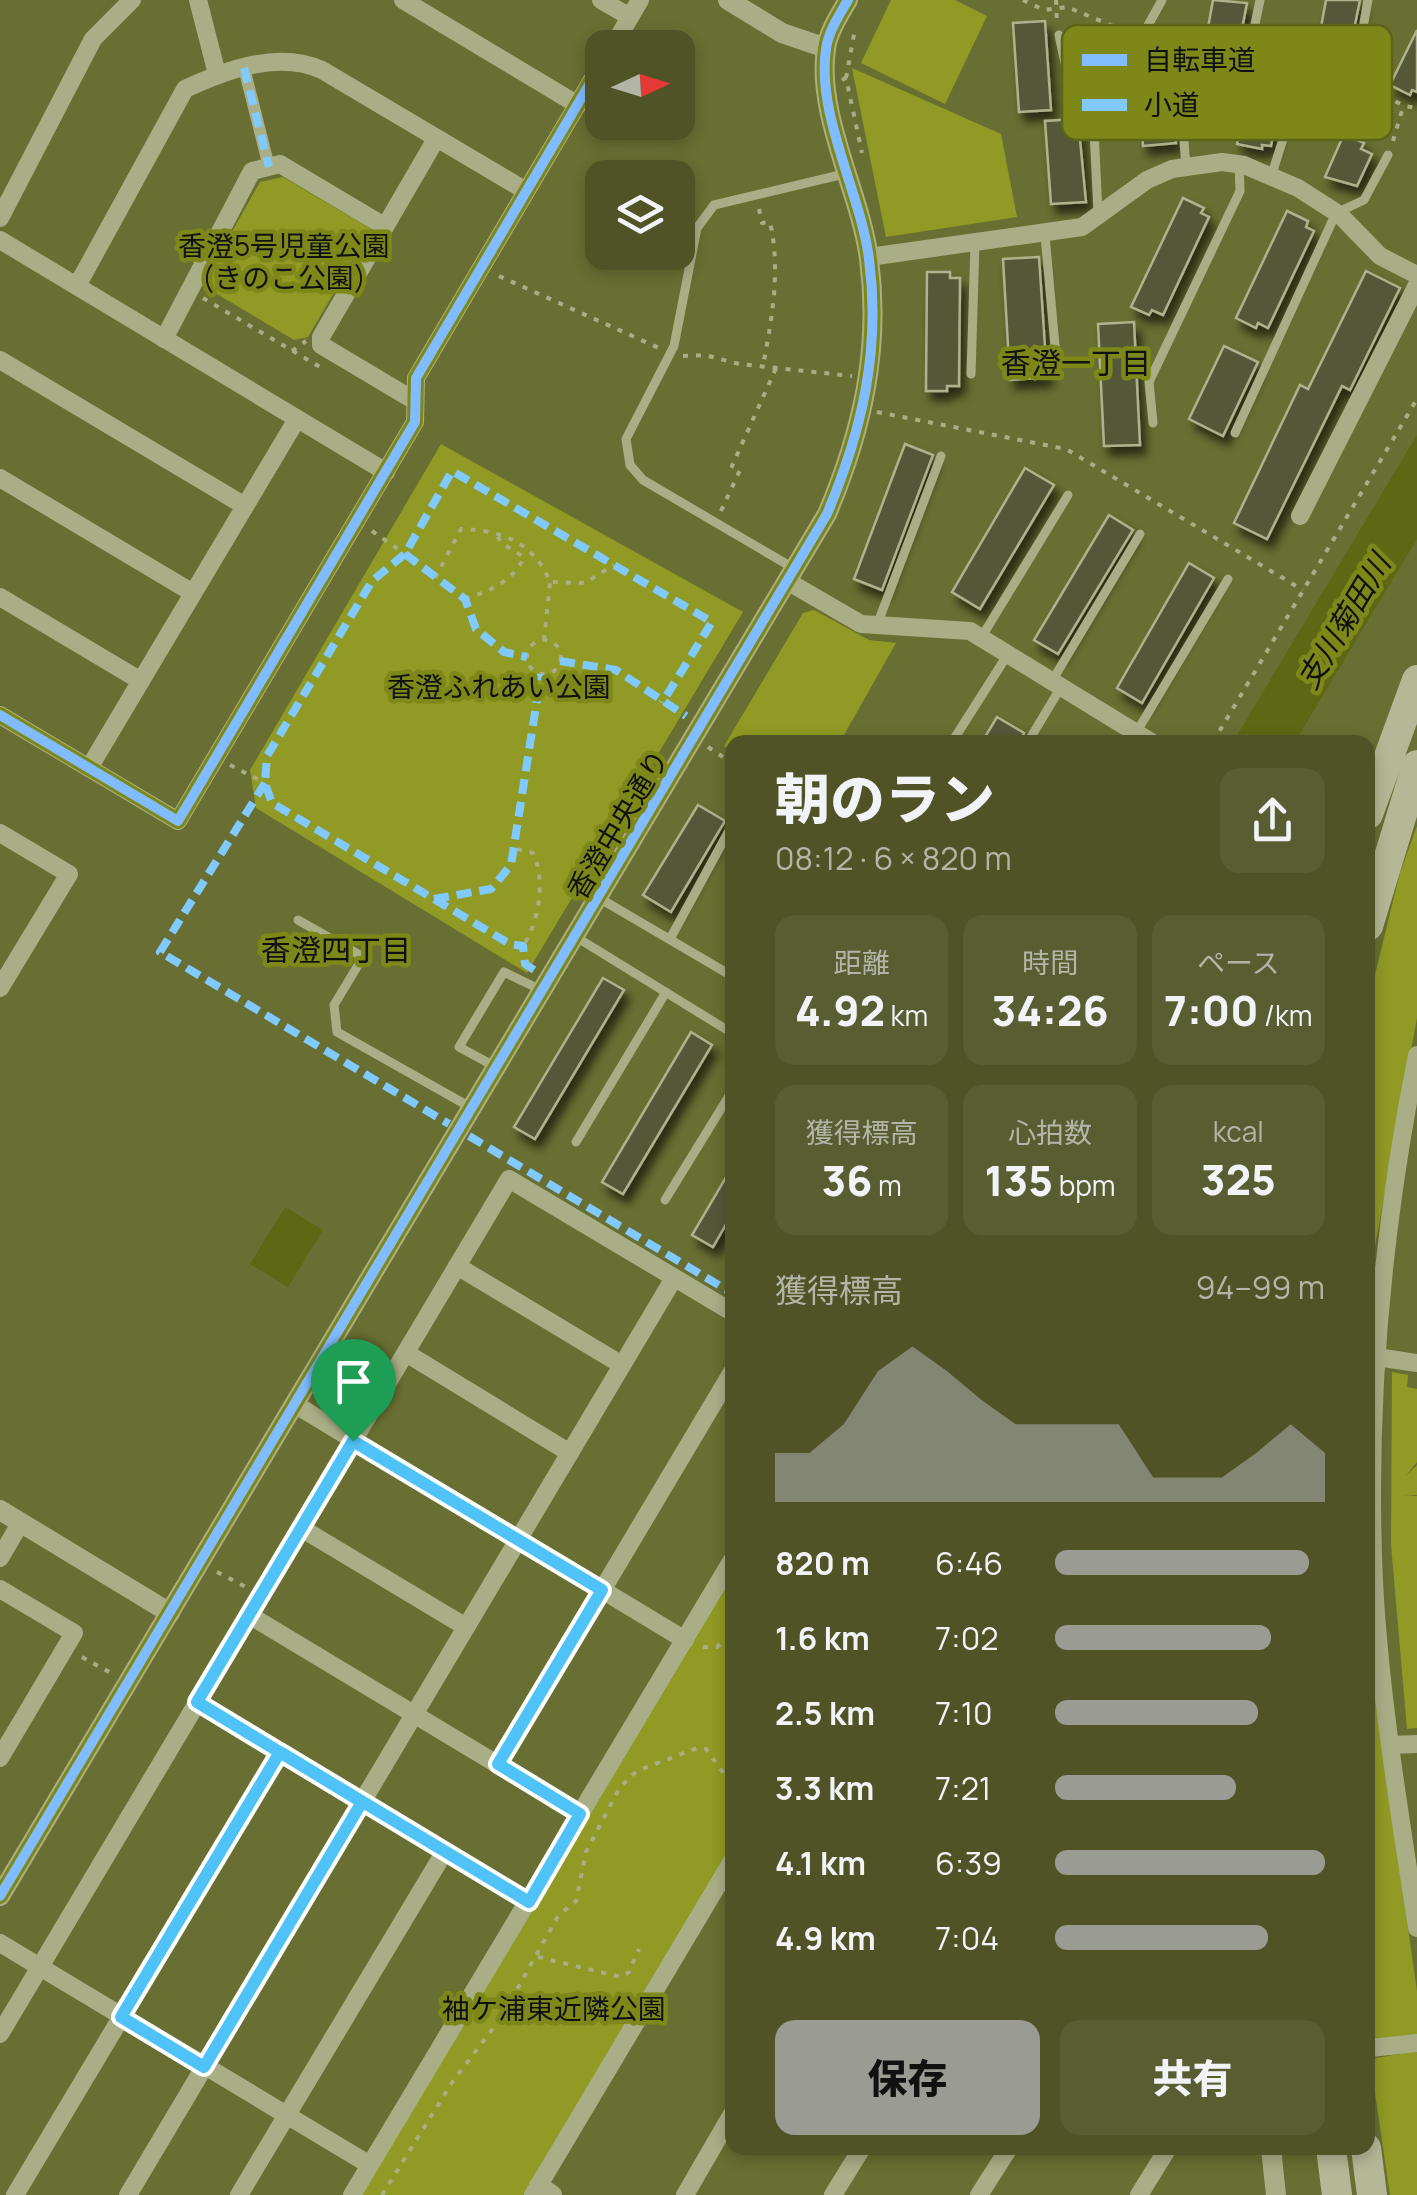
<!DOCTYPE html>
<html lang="ja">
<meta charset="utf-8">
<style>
body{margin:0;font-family:Manrope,"Noto Sans JP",sans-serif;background:#595d32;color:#f1f3f6;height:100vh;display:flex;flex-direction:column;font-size:38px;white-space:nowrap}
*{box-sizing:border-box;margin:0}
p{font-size:32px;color:#b3b6a7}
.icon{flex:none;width:55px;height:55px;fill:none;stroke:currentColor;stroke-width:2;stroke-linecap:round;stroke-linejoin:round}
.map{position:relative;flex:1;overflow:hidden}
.drawer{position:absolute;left:725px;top:735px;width:650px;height:1420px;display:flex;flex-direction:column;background:#4f5326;border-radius:20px;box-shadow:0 5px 15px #0003}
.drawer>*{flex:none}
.needle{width:65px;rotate:86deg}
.controls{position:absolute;left:585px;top:30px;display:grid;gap:20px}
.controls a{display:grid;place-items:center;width:110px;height:110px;border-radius:20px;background:#4f5326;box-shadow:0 5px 15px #0003;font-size:50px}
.pin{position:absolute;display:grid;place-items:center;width:85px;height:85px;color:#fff;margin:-102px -42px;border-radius:50% 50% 50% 0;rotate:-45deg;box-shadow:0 0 10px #0007}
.pin .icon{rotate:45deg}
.round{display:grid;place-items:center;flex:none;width:105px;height:105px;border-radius:20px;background:#595d32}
.summary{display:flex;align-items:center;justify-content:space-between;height:170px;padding:0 50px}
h1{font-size:55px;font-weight:800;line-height:75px}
.stats{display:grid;grid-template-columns:repeat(3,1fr);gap:15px;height:170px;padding:10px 50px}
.stats div{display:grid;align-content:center;border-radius:20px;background:#595d32;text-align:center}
.stats b{font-size:42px;font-weight:800}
.stats small{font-size:28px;font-weight:400}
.stats p{font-size:28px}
.chart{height:280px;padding:20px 50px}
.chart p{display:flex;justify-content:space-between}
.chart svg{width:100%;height:180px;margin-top:10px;fill:#9a9c94;opacity:.7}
.primary-button{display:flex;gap:20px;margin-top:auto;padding:20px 50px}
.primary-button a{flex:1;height:115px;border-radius:20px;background:#9a9c94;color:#111;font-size:40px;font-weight:800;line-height:115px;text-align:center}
.primary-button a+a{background:#595d32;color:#f1f3f6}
ul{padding:0 50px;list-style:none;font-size:32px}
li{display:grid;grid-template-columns:160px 120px 1fr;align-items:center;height:75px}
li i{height:25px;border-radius:12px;background:#9a9c94}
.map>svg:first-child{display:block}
.green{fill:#909a24}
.water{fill:#5d6714}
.building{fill:#555838;stroke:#aeb28d;stroke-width:2.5;filter:url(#shadow)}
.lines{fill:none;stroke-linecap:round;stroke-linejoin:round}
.path{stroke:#aaae86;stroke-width:4;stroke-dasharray:5 8;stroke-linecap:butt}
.service{stroke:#aaae86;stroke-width:9}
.pedestrian{stroke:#aaae86;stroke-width:12}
.minor{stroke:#aaae86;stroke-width:18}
.tertiary{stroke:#aaae86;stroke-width:20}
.motorway{stroke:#b5b796;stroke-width:30}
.quiet{stroke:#80caff;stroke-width:8;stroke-dasharray:15 8;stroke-linecap:butt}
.cycleway-casing{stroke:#7d8819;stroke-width:16}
.cycleway{stroke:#80bcff;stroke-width:10}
.route-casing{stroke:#fff;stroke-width:20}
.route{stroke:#4fc3f7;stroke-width:12}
.labels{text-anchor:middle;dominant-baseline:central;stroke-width:9;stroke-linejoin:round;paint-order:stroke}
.park-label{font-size:28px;fill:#111;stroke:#7d8819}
.street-label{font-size:28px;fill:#111;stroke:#7d8819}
.neighbourhood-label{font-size:30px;fill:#111;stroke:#7d8819}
.water-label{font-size:30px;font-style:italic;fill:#111;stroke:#7d8819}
.key{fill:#7d8819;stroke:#5d6417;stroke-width:2.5}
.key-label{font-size:28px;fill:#111}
</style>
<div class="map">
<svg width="1417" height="2195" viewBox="0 0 1417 2195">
<defs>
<filter id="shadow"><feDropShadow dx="5.5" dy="9" stdDeviation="5" flood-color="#0009"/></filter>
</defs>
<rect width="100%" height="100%" fill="#696f32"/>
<!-- green -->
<g class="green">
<path d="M891 0H955L987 16 945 104 861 63Z"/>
<path d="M852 68 1001 134 1017 217 886 237Z"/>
<path d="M283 177 371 229 308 337 294 340 202 285 260 182Z"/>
<path d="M441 444 743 612 527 973 256 808 250 770Z"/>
<path d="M814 610 869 640 896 643 840 742H732V751L724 746 803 613Z"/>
<path d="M1417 826V1018L1371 1268 1368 1340V1003L1400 873Z"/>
<path d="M1392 1372 1408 1375 1407 1387 1417 1389V1462L1406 1476 1417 1465V1495H1404L1417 1496V1728L1407 1729 1391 1545Z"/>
<path d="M732 1573V1844L524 2195H361Z"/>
<path d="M1368 1590 1383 1752 1417 1991V2034L1368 2041Z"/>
<path d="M1417 2051V2195H1390L1370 2059Z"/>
</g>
<!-- water -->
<g class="water">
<path d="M1417 435V539L1295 742H1233Z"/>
<path d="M285 1207 323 1230 288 1287 250 1264Z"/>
</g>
<!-- building -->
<g class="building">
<path d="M1213 0 1247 3 1240 39 1229 37 1228 43 1206 39Z"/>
<path d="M1326 0H1360L1350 49 1339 47 1338 53 1317 49Z"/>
<path d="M1045 21 1051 110 1019 112 1013 23Z"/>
<path d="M1417 30V92L1412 90 1410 95 1390 85Z"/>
<path d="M1172 96 1176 143 1143 146 1140 99Z"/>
<path d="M1246 98 1270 103 1269 108 1278 110 1271 146 1262 145V149L1237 144Z"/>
<path d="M1078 119 1086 202 1051 204 1045 121Z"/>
<path d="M1344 134 1364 143 1361 149 1372 154 1357 186 1325 177Z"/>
<path d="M1183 198 1204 208 1201 213 1209 217 1163 315 1152 310 1149 315 1131 307Z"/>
<path d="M1287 211 1308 221 1306 227 1314 231 1268 328 1258 323 1256 328 1236 318Z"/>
<path d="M1039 257 1047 377 1010 380 1003 259Z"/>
<path d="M1366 271 1400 288 1350 390 1342 386 1267 539 1234 523 1300 385 1308 389Z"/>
<path d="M927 272H950V278H960L959 386H947V391H926Z"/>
<path d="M1134 322 1140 445 1104 446 1098 324Z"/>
<path d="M1224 346 1258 362 1223 436 1189 419Z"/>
<path d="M905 444 933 455 882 590 854 579Z"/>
<path d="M1025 468 1054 485 980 609 952 592Z"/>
<path d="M1109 515 1133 530 1058 654 1034 640Z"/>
<path d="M1189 563 1214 578 1142 703 1117 688Z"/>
<path d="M997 717 1024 733 1020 742H982Z"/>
<path d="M698 805 725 821 671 912 643 895Z"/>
<path d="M603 978 624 990 535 1139 514 1127Z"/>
<path d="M691 1032 712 1045 623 1194 602 1182Z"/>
<path d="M732 1167V1214L713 1247 692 1235Z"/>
</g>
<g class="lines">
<!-- path -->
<g class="path">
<path d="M1023 0 1044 10 1067 7 1130 33"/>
<path d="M1056 0 1057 25"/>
<path d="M1191 53 1237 51"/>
<path d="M1256 64 1289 91 1354 79 1404 106 1417 108"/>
<path d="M846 78 855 29"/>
<path d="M1354 79 1357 60"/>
<path d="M842 80 846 78 862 153"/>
<path d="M1393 141 1403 107"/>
<path d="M759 209 762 223 770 222C781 270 772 318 763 366"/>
<path d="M499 276 659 348"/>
<path d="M203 298 320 367"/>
<path d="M292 351 306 341"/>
<path d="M683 356 705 355 739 364 852 376"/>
<path d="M877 412 1066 449 1303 590"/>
<path d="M721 511 740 470 732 466 777 366"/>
<path d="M372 531 405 554"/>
<path d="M435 578 461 529C501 530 534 542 550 582L585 583 614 565"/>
<path d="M465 599C489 591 513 582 524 557L501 543 496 532"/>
<path d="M544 640 550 582"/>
<circle cx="544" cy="657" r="17"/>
<path d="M1213 742 1417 399"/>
<path d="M708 747 732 763"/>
<path d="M230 765 265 783"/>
<path d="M517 849 533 853C546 880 539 922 523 946"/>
<path d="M217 1572 248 1588"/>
<path d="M703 1647H717L732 1634"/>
<path d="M82 1657 113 1674"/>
<path d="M538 1957 621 1977 629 1972 639 1949"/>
<path d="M382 2195 453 2081 501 2018 558 1916 576 1901 586 1852 620 1787 637 1771 697 1748 706 1749 732 1785"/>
</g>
<!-- service -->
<g class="service">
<path d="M1059 35 1072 95 1094 130 1098 213"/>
<path d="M1141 38 1162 0"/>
<path d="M1359 50 1368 0"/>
<path d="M1177 53 1186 167"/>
<path d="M1248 58 1260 0"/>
<path d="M1272 174 1294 104"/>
<path d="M1045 235 1055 346"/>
<path d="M971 374 975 243"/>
<path d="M1153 423 1149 382 1240 191 1239 164"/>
<path d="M1235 433 1336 213 1364 200 1388 155"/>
<path d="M795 569 643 480 630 465 626 439 674 346 697 228 714 205 844 174"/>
<path d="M877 625 941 456"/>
<path d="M981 638 1068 495"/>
<path d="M1052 681 1140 534"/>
<path d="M1136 733 1228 579"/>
<path d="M952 742 1008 654"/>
<path d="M1028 742 1061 687"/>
<path d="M599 898 732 976"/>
<path d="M298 920 363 957 334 1005 337 1032 470 1107"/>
<path d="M576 937 732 1033"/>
<path d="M670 939 732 825"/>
<path d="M494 1066 459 1047 504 972 541 990"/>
<path d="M576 1142 666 992"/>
<path d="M665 1200 732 1091"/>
</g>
<!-- pedestrian -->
<path class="pedestrian" d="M244 68 269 167"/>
<!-- minor -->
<g class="minor">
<path d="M198 0 217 74"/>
<path d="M403 0 578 105"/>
<path d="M601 0 630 17"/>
<path d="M612 48 640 0"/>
<path d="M0 218 93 39 132 0"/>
<path d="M0 240 386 472"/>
<path d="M869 257 1082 227 1147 180 1172 169 1222 162 1244 165 1298 188 1340 215 1380 256 1417 275"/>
<path d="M77 286 185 89C226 70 278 50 322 70L526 191"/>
<path d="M164 339 252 171 280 164 384 226"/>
<path d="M0 360 245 506"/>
<path d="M415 401 321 345V337L436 139"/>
<path d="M0 478 193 593"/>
<path d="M1300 516 1417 285"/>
<path d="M787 581 861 624 970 631 1151 742"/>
<path d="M0 597 141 681"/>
<path d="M0 715 178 821 415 422 416 378 602 63"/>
<path d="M89 768 297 419"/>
<path d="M0 833 69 874 0 988"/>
<path d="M1417 1055C1382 1229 1366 1404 1374 1582 1380 1698 1400 1814 1417 1928"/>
<path d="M457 1266 622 1365"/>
<path d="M406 1353 570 1453"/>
<path d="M1377 1357 1417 1363"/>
<path d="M296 1405 685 1640"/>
<path d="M301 1528 466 1627"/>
<path d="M0 1558 21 1522"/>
<path d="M0 1589 74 1633 0 1758"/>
<path d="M249 1615 580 1814"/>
<path d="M197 1702 529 1902"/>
<path d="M1390 1745 1417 1744"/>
<path d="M498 1765 732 1372"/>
<path d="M0 1943 370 2165"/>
<path d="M0 2034 509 1179 732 1312"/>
<path d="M1371 2048 1417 2043"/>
<path d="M15 2195 280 1752"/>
<path d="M128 2195 674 1278"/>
<path d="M239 2195 445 1851"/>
<path d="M352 2195 732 1560"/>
<path d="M533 2195 732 1861"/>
<path d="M685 2195 732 2114"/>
<path d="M833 2195 862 2148"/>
<path d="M979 2195 1009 2148"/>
<path d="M1139 2195 1168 2148"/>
</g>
<!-- tertiary -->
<g class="tertiary">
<path d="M728 0 782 33 826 48"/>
<path d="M0 1510 170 1613"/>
<path d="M0 1896 827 514C862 431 881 350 869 259 861 194 816 115 826 49 828 32 840 14 848 0"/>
<path d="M1271 2148 1276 2195"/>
<path d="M539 2186 552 2195"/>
</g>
<!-- motorway -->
<g class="motorway">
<path d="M1368 814 1417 680"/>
<path d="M1368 926 1417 765"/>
<path d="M1331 2148 1337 2195"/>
<path d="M1366 2148 1372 2195"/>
</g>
<!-- quiet -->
<g class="quiet">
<path d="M244 68 269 167"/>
<path d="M405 554 465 599 476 629 504 652 527 657"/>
<path d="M560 661 616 670 686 716"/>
<path d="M265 783 160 952 449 1124"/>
<path d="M434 899 491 889 511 865 541 674"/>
<path d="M534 970 525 964 523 946 510 944 272 803 265 783 267 756 372 581 405 554 452 471 712 622 662 703"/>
<path d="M469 1136 732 1293"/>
</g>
<!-- cycleway casing -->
<g class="cycleway-casing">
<g id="cycleway">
<path d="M0 715 178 821 415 422 416 378 602 63"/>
<path d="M0 1896 827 514C862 431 881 350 869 259 861 194 816 115 826 49 828 32 840 14 848 0"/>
</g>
</g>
<!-- cycleway -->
<use href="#cycleway" class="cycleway"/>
</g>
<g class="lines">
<!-- route casing -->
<g class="route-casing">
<path id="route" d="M353 1441 197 1702 362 1802 204 2067 121 2017 280 1752C363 1802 446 1852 529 1902L580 1814 498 1764 602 1590 353 1441"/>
</g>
<!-- route -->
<use href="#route" class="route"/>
</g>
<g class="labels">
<!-- park labels -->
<g class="park-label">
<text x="284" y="245">香澄5号児童公園<tspan x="284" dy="32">(きのこ公園)</tspan></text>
<text x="499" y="686">香澄ふれあい公園</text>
<text x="554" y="2008">袖ケ浦東近隣公園</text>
</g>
<!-- street labels -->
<g class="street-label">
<text transform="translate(617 824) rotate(-59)">香澄中央通り</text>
</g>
<!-- neighbourhood labels -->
<g class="neighbourhood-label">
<text x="1076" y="362">香澄一丁目</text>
<text x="336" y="949">香澄四丁目</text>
</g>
<!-- water labels -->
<g class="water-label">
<text transform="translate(1343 621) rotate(-59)">支川菊田川</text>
</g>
</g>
<!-- legend -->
<rect x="1062" y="25" width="330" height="115" rx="15" class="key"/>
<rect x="1082" y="54" width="45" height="12" fill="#80bcff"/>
<rect x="1082" y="99" width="45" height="12" fill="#80caff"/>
<g class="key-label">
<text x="1144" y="70">自転車道</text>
<text x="1144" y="115">小道</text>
</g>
</svg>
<div class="controls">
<a><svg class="needle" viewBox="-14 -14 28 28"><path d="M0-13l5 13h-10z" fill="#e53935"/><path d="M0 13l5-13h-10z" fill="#b3b6a7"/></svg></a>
<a><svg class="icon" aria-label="layers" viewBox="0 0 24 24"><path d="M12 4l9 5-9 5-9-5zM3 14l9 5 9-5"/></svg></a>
</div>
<div class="pin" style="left:353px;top:1441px;background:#1e9e55"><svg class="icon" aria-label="arrive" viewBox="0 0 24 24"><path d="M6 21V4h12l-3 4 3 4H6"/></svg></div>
<section class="drawer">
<div class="summary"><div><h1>朝のラン</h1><p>08:12 · 6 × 820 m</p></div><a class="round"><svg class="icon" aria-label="share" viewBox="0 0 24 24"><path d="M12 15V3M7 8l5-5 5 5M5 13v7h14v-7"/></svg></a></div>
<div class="stats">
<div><p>距離</p><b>4.92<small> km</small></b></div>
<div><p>時間</p><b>34:26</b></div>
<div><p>ペース</p><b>7:00<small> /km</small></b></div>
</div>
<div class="stats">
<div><p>獲得標高</p><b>36<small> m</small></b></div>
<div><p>心拍数</p><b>135<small> bpm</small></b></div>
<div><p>kcal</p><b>325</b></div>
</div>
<div class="chart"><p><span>獲得標高</span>94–99 m</p>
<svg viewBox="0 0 160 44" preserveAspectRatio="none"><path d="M0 44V32L10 32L20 25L30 12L40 6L50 12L60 19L70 25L80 25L90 25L100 25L110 38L120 38L130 38L140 32L150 25L160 32V44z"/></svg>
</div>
<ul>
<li><b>820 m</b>6:46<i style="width:94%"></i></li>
<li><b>1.6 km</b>7:02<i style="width:80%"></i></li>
<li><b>2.5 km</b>7:10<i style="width:75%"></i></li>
<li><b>3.3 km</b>7:21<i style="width:67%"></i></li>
<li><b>4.1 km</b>6:39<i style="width:100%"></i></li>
<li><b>4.9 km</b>7:04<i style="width:79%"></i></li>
</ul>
<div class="primary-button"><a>保存</a><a>共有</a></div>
</section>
</div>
